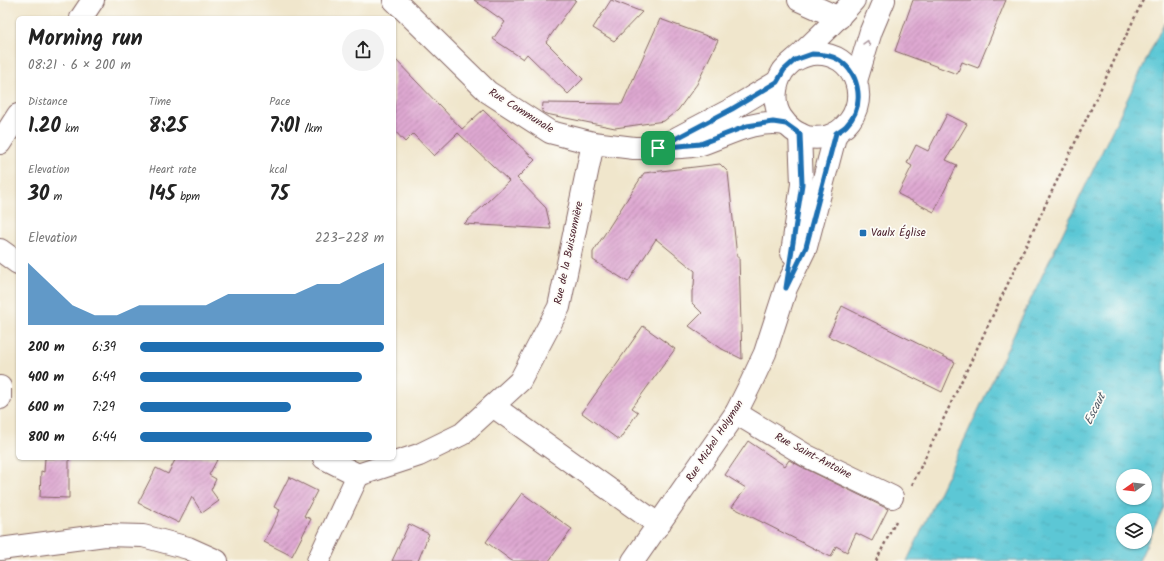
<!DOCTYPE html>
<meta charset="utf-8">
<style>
body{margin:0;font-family:Kalam,sans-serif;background:#f2f2f2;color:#222;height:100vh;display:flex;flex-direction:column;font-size:15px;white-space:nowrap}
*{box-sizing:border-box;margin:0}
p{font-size:13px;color:#767676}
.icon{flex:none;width:22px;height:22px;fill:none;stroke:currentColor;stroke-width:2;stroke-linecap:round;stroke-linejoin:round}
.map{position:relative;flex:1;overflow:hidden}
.side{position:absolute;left:16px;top:16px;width:380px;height:444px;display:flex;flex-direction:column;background:#fff;border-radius:6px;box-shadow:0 1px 3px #0004}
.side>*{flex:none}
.needle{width:26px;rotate:256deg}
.tools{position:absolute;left:1116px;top:469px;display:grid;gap:8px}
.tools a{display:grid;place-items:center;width:36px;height:36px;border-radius:50%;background:#fff;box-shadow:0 1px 3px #0004;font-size:20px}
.pin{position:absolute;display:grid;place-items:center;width:34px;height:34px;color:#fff;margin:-17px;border-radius:8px;box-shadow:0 2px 6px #0006}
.round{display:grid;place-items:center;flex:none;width:42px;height:42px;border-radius:21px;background:#f2f2f2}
.overview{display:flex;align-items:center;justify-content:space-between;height:68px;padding:0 12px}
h1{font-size:22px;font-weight:700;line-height:30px}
.stats{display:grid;grid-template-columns:repeat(3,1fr);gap:6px;height:68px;padding:4px 12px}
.stats div{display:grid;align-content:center}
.stats b{font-size:20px;font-weight:700}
.stats small{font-size:11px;font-weight:400}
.stats p{font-size:11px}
.chart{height:112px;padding:8px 12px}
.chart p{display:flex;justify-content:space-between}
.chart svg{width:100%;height:72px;margin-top:4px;fill:#1f6fb2;opacity:.7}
ul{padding:0 12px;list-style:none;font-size:13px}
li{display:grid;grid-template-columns:64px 48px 1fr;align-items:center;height:30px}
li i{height:10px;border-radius:5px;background:#1f6fb2}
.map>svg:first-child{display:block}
.water{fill:url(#water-ripples);stroke:#537380;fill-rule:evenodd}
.building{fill:url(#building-hatch)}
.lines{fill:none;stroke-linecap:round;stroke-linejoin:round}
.minor-casing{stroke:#846563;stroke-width:24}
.major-casing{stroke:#846563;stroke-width:24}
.path{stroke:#846563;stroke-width:2.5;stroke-dasharray:3 3;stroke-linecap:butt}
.minor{stroke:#fff;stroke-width:22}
.major{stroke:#fff;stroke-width:22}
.oneway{stroke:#ae9aa0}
.route-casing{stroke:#fff;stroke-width:8}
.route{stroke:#1f6fb2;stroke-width:5}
.poi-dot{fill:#1f6fb2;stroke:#fdfcf7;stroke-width:1.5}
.labels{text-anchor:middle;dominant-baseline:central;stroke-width:3.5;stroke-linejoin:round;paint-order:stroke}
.street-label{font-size:11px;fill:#4a1f2b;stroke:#fdfcf7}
.poi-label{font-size:11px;fill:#4a1f2b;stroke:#fdfcf7;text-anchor:start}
.water-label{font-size:12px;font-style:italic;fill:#505a66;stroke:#fdfcf7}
</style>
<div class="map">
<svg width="1164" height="561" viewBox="0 0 1164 561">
<defs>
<pattern id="water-ripples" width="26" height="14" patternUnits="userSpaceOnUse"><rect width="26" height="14" fill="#5cc7d5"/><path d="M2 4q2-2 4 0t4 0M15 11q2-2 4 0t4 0" fill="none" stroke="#52aab7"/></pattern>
<pattern id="building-hatch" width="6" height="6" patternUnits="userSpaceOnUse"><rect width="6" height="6" fill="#dea8d1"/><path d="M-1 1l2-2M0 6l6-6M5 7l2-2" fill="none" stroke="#b688aa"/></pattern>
</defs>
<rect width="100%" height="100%" fill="#fdfcf7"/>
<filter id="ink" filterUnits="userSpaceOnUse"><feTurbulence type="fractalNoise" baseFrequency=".025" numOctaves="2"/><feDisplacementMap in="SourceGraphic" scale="8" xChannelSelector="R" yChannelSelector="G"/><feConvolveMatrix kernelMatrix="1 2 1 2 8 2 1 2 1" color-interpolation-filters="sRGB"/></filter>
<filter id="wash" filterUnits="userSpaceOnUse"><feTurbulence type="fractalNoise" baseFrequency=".012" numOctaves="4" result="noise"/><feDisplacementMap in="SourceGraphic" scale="16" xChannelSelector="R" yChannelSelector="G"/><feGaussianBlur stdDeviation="0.9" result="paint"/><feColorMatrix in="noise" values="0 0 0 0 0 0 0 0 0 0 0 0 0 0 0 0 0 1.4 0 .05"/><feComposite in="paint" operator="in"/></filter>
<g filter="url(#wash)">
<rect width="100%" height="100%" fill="#f0e6cc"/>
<!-- water -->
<path class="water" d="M1164 23V507L1139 561H907L1028 305ZM1123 476H1145V498H1123ZM1123 520H1145V542H1123Z"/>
<g id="blocks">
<!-- building -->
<g class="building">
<path d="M474 0H576L546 42 583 79 568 94 527 54 523 59 493 39 505 22Z"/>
<path d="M611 0 642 12 614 41 593 28Z"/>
<path d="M913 0H1006L978 68 962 62 957 74 895 51Z"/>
<path d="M660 19 718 40 697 84 678 110 664 121 615 128 546 114 542 112 543 103 622 104Z"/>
<path d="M394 58 462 129 483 110 535 160 517 178 546 208 551 229 464 224 509 181 458 133 434 156 413 134 405 142 394 130Z"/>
<path d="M947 114 967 124 946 160 957 165 934 212 898 194 912 166 907 163 916 145 928 151Z"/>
<path d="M720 164 728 172 737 257H739L742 359 722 349 689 326 702 313 692 303V291L694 286 695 271 656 239 628 282 593 260V252L644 173Z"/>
<path d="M842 306 955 362 942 392 828 336Z"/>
<path d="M643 326 675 349 632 408 638 412 619 440 582 413Z"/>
<path d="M748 441 785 466 789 460 802 467 888 509 872 541 856 533 847 552 836 546 831 557 732 507 746 488 725 475Z"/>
<path d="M45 458H69V498L40 497 41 471 44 472Z"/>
<path d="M176 458H218L209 475 216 479 211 490 219 501 202 513 192 497 179 523 138 503 156 468 168 474Z"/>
<path d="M289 477 317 491 304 516 311 519 292 556 264 542 280 510 274 507Z"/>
<path d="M522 493 572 529 549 561H512L486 542Z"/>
<path d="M409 524 429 534 418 561H392Z"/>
</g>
</g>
</g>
<g filter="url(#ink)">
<use href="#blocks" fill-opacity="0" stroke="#846563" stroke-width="1"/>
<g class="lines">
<!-- minor casing -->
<g class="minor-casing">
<g id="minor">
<path d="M394 0 488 92 550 132 593 143 634 148H658"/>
<path d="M799 0 839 18"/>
<path d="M81 18 93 0"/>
<path d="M777 82 732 109 658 148C671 147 689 148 701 144 731 134 752 119 786 124"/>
<path d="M0 143 18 115"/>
<path d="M0 250 18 263"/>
<path d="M0 387V398"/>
<path d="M493 406 659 525"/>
<path d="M736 413 807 456 892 497"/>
<path d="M324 458 358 475 419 455 462 434 520 381 559 307 593 143"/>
<path d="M0 549 105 535 143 536 188 548 217 561"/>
<path d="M318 561 358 475"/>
</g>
</g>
<!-- major casing -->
<g class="major-casing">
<g id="major">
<path d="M795 60C800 58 806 55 812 54 857 49 875 106 839 131 830 137 818 139 807 137 796 134 787 126 781 117 772 103 775 84 783 71 789 63 799 57 805 50 822 34 839 18 854 0"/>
<path d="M856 81 871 31 884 0"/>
<path d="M792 253 802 184 800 134"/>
<path d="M633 561 736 413 751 383 765 353 786 288 806 247 836 133"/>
</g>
</g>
<!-- path -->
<g class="path">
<path d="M912 485 1143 0"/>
<path d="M876 561 896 521"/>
</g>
<!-- minor -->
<use href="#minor" class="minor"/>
<!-- major -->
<use href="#major" class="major"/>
</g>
<!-- one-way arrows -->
<defs><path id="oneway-chevron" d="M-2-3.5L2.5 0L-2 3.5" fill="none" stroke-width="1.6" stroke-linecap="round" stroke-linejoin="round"/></defs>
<use class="oneway" href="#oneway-chevron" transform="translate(867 43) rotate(-74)"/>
</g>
<g class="lines" filter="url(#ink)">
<!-- route casing -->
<g class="route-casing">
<path id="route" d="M812 54C821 54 831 55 839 60 861 75 865 107 846 126 843 129 839 131 836 133L806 247 786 288 802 184 800 134 786 124 773 122 747 126 700 144 658 148 732 109 777 82 784 70 795 60Z"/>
</g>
<!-- route -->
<use href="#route" class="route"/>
</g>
<!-- markers -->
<rect class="poi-dot" x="859" y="229" width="8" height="8" rx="2"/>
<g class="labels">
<!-- street labels -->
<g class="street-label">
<text transform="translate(521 111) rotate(32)">Rue Communale</text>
<text transform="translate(569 253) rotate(-78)">Rue de la Buissonnière</text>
<text transform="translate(715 441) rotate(-57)">Rue Michel Holyman</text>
<text transform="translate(813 456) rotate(28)">Rue Saint-Antoine</text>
</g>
<!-- poi labels -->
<g class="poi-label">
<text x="871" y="233">Vaulx Église</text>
</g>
<!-- water labels -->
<g class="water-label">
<text transform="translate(1095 409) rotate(-64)">Escaut</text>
</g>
</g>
</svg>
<div class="tools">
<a><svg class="needle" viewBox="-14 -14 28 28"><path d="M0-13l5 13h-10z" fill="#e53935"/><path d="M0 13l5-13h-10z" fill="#767676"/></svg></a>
<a><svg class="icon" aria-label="layers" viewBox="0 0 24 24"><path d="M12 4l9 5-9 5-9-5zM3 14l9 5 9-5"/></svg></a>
</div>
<div class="pin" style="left:658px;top:148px;background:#1e9e55"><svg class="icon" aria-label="arrive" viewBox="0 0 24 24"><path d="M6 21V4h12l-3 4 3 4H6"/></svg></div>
<section class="side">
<div class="overview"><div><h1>Morning run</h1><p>08:21 · 6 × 200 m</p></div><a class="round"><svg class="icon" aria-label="share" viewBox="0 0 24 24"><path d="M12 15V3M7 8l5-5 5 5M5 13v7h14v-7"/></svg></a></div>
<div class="stats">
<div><p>Distance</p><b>1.20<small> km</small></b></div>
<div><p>Time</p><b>8:25</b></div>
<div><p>Pace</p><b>7:01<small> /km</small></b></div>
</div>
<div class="stats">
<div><p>Elevation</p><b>30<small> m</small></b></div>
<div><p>Heart rate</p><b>145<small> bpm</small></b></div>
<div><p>kcal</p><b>75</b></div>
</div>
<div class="chart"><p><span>Elevation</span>223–228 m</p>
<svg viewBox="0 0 160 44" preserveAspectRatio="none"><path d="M0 44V6L10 19L20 32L30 38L40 38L50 32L60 32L70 32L80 32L90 25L100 25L110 25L120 25L130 19L140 19L150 12L160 6V44z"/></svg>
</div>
<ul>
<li><b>200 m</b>6:39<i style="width:100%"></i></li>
<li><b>400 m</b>6:49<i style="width:91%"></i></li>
<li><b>600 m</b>7:29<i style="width:62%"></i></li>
<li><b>800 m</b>6:44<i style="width:95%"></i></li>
</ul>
</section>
</div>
